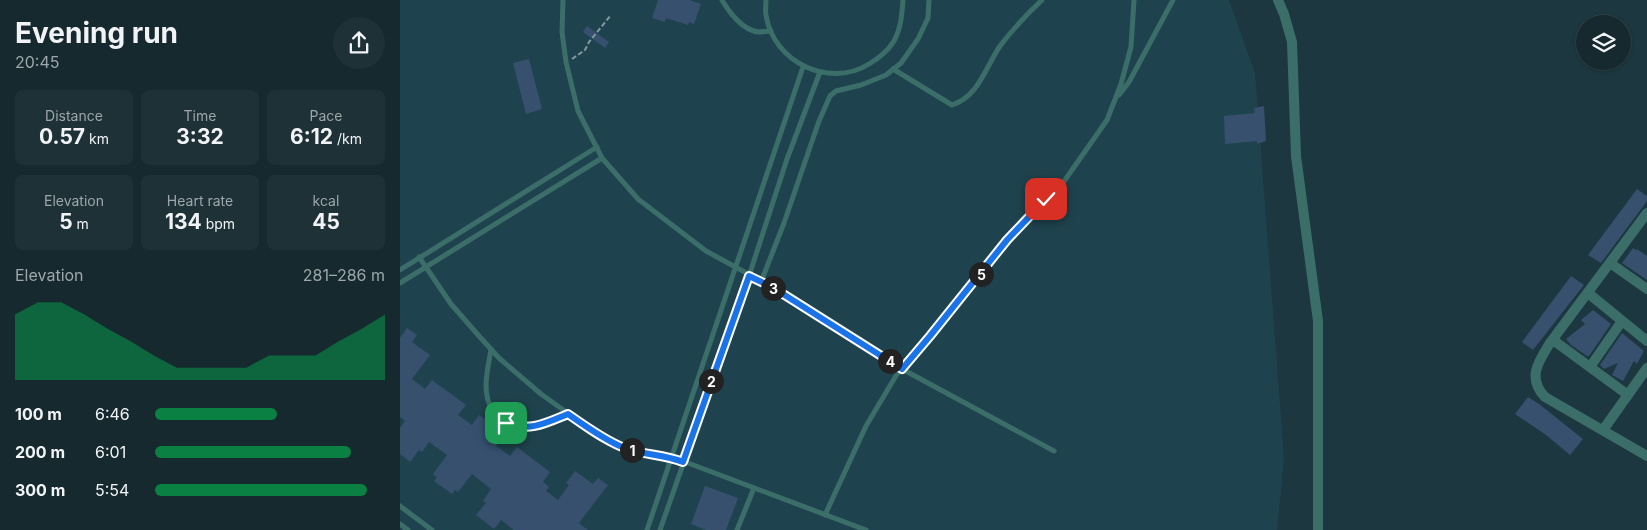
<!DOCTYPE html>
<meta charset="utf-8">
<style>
body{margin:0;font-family:Inter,sans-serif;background:#1e3137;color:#f1f3f6;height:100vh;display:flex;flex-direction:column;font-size:19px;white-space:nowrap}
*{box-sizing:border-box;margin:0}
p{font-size:16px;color:#9da6aa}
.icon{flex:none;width:28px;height:28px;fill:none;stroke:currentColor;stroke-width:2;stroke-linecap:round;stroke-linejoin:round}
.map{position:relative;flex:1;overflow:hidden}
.details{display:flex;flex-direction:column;background:#15292f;width:400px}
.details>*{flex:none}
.buttons{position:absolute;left:1176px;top:15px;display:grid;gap:10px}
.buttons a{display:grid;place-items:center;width:55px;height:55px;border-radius:50%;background:#15292f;box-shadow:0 1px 4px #0004,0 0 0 1px #34454b;font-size:25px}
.pin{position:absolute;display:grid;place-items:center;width:42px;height:42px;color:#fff;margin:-21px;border-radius:10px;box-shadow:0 2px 8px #0006}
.km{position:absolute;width:25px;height:25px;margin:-12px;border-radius:50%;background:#222;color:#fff;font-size:14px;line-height:25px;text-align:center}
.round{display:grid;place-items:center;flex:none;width:52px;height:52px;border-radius:26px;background:#1e3137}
.head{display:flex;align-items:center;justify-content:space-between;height:85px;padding:0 15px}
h1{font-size:28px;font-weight:700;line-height:38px}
.metrics{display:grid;grid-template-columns:repeat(3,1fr);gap:8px;height:85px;padding:5px 15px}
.metrics div{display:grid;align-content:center;border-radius:8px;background:#1e3137;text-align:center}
.metrics b{font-size:21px;font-weight:700}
.metrics small{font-size:14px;font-weight:400}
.metrics p{font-size:14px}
.chart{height:140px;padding:10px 15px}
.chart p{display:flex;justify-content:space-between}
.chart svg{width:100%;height:90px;margin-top:5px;fill:#0b8043;opacity:.7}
ul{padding:0 15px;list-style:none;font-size:16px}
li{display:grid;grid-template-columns:80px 60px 1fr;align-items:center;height:38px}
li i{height:12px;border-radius:6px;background:#0b8043}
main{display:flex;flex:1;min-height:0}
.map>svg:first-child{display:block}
.built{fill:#1f434e}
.building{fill:#36506e}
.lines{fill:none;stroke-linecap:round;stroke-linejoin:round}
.path{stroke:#83989e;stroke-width:2;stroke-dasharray:5 2.5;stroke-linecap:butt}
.service{stroke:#3c6e69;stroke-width:5}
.minor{stroke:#3c6e69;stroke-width:10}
.route-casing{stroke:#fff;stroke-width:10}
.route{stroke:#1a73e8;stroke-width:6}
</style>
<main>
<section class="details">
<div class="head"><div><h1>Evening run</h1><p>20:45</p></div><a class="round"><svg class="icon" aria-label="share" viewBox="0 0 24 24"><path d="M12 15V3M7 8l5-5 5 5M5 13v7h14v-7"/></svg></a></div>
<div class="metrics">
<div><p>Distance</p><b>0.57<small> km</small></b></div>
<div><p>Time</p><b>3:32</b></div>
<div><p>Pace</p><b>6:12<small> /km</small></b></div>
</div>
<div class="metrics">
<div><p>Elevation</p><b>5<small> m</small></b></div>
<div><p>Heart rate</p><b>134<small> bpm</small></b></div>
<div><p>kcal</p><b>45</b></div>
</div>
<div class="chart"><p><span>Elevation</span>281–286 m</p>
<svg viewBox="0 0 160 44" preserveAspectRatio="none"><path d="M0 44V12L10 6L20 6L30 12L40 19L50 25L60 32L70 38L80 38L90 38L100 38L110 32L120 32L130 32L140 25L150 19L160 12V44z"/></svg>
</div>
<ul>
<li><b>100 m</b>6:46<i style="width:53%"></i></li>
<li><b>200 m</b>6:01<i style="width:85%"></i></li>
<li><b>300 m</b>5:54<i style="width:92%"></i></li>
</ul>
</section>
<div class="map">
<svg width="1247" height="530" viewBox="0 0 1247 530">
<rect width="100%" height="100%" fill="#1c373f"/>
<!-- built -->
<path class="built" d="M0 0H829L855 73 884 459 877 530H0Z"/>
<!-- building -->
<g class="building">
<path d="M258 0H289L301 4 294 24 289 22 288 25 266 18 265 22 252 18Z"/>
<path d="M187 26 209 42 205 48 183 32Z"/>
<path d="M129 59 142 109 126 114 113 63Z"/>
<path d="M864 106 866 141 857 144V141L825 144 824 116 855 113 854 108Z"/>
<path d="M1237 189 1247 196V201L1201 263 1188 255Z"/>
<path d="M1233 248 1236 250 1237 249 1247 256V280L1222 263Z"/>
<path d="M1171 276 1184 285 1133 350 1122 342Z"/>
<path d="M1193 310 1211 324 1189 356H1187L1171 345 1166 339 1185 324 1181 320Z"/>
<path d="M7 328 17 335 12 342 30 355 12 379 25 389 32 380 66 405 58 415 72 425 79 415 85 419 89 413 92 414 95 413 96 409 110 418 105 419 102 421 104 427 100 431 105 434 96 446 110 456 117 447 150 472 143 482 149 487 146 491 158 500 169 485 166 483 175 471 193 484 198 478 208 485 179 523 188 530H114L101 520 94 529 76 515 86 503 83 501 91 489 72 474 58 492 55 490 52 494 34 481 37 477 33 474 47 455 29 442 22 452 19 450 10 462 0 454V428L5 421 0 417V338Z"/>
<path d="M1222 333 1244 351 1237 364 1234 361 1223 381 1212 375 1218 363 1204 369 1200 365Z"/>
<path d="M1128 397 1139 404 1183 439 1170 455 1146 435 1115 414Z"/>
<path d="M305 486 338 498 326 530H306L291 524Z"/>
</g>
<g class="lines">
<!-- path -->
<path class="path" d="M172 59 185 50 189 42 211 15"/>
<!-- service -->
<g class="service">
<path d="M163 0 162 32 166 62 178 111 202 158 238 199 306 251 372 287 502 369 654 451"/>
<path d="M322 0C329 12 343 31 359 32 363 32 367 31 371 31"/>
<path d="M366 0C366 5 365 11 366 15 373 62 429 89 469 64 479 58 488 51 494 41 501 28 502 14 503 0"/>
<path d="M493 69 552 105C579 96 585 68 600 46 613 29 627 14 642 0"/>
<path d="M719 95 729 82 773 0"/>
<path d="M19 257 51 304 79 336 99 358 141 394 190 429 222 447 256 456 272 457 466 530"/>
<path d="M0 270 197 147"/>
<path d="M361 282 384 223 419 121 430 96 436 91 461 85 486 75 501 63 518 39 528 18 529 0"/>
<path d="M0 283 202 158"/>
<path d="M91 349C88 370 81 390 92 410"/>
<path d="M106 423C130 432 146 423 168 414"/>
<path d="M0 506 32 530"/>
<path d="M425 515 466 426 497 374 530 336 607 240 665 180 707 120 721 84 731 47 734 0"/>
<path d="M0 524 8 530"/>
<path d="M247 530 403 67"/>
<path d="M260 530 349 276 387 159 420 72"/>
<path d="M337 530 354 488"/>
</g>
<!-- minor -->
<g class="minor">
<path d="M878 0 884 14 892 42 896 156 918 321V530"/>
<path d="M1247 213 1150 343C1138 362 1127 378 1145 397L1247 456"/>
<path d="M1210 263 1247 289"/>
<path d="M1188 293 1247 341"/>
<path d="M1153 340 1228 395"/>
<path d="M1190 367 1222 321"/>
<path d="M1203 430 1247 368"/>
</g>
</g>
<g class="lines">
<!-- route casing -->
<g class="route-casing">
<path id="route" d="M106 423C130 432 146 423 168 414 185 426 203 439 222 447 241 455 263 454 283 462L349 276 372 287 502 369 530 336 607 240 646 199"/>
</g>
<!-- route -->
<use href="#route" class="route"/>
</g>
</svg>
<div class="buttons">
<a><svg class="icon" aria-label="layers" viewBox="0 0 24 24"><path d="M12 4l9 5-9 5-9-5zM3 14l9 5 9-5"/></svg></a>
</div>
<div class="pin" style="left:106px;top:423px;background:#1e9e55"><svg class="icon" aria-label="arrive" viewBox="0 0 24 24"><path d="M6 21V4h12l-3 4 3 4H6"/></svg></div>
<div class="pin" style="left:646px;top:199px;background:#d93025"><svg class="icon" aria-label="check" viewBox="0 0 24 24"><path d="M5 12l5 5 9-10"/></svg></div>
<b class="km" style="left:232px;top:450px">1</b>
<b class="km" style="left:311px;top:381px">2</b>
<b class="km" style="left:373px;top:288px">3</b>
<b class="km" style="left:490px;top:361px">4</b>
<b class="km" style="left:581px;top:274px">5</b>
</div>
</main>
